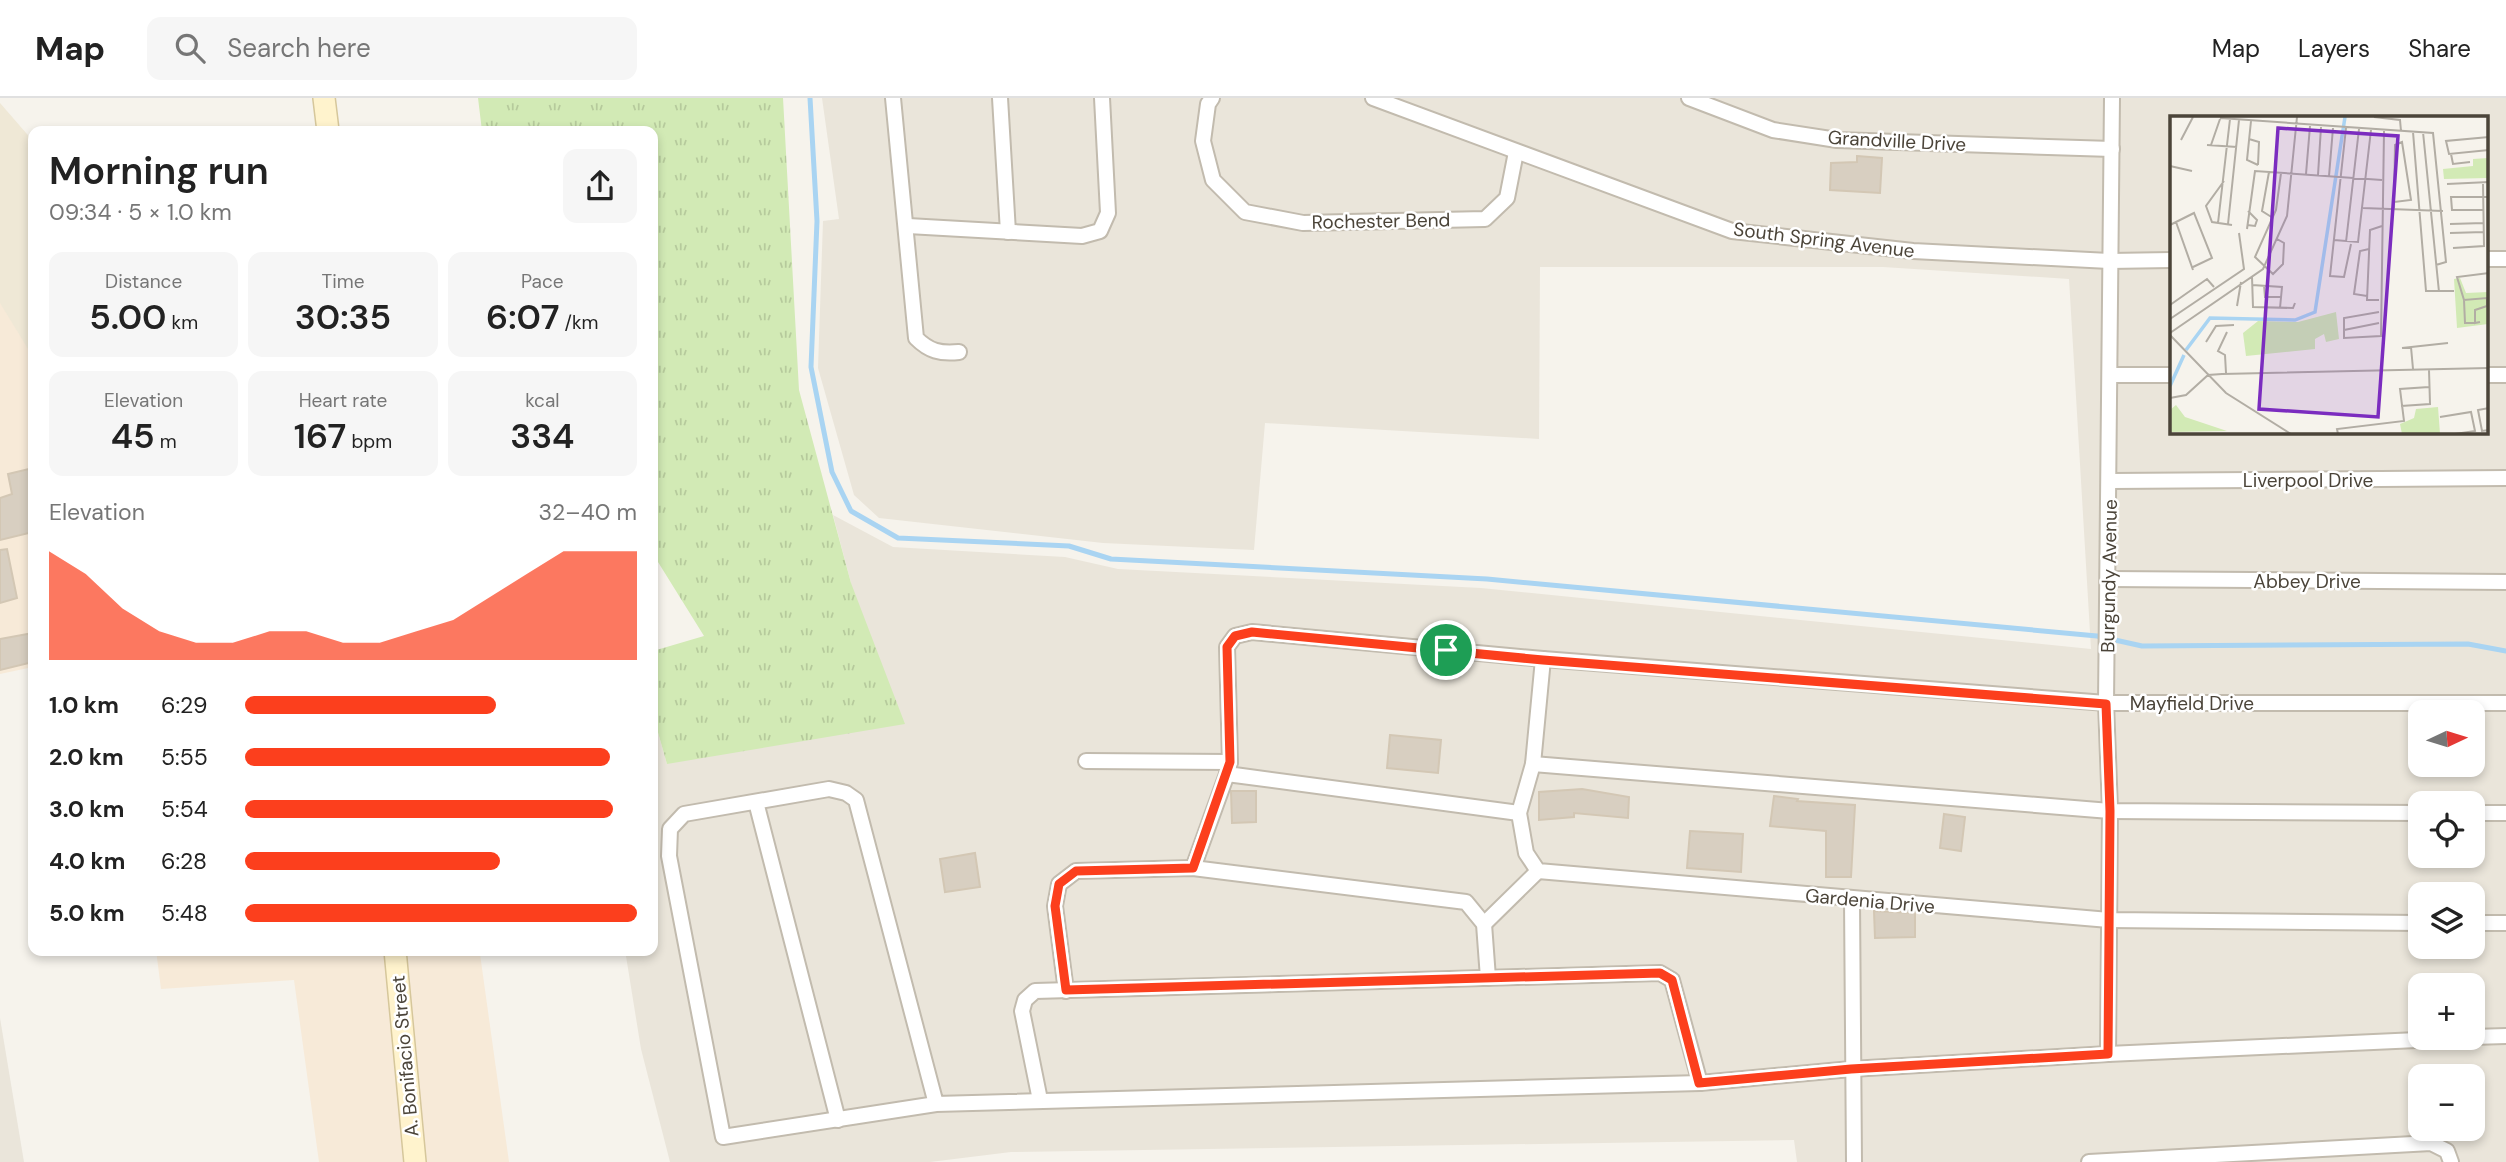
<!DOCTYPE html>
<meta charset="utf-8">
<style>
body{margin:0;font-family:"DM Sans",sans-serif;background:#f6f6f6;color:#222;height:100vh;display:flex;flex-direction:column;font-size:26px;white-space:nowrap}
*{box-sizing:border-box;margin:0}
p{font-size:23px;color:#767676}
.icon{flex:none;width:38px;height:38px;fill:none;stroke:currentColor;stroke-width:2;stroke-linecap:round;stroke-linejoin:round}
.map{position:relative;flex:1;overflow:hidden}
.drawer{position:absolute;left:28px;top:28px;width:630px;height:830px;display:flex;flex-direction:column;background:#fff;border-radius:14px;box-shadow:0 4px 10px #0003}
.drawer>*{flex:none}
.needle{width:46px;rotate:86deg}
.buttons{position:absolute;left:2408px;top:602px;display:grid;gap:14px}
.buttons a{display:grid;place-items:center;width:77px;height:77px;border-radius:14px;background:#fff;box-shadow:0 4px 10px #0003;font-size:35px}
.pin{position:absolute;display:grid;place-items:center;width:60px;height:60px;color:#fff;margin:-30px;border:4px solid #fff;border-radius:50%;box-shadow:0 2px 7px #0007}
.round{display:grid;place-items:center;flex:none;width:74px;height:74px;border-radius:14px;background:#f6f6f6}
.head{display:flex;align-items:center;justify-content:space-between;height:119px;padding:0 21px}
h1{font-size:38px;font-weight:600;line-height:52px}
.stats{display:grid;grid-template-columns:repeat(3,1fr);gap:10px;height:119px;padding:7px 21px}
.stats div{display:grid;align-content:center;border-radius:14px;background:#f6f6f6;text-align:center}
.stats b{font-size:35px;font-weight:600}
.stats small{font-size:19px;font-weight:400}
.stats p{font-size:19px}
.chart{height:196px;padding:14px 21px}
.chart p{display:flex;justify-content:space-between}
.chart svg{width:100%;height:126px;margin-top:7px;fill:#fc3f1d;opacity:.7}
ul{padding:0 21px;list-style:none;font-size:23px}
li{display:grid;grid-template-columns:112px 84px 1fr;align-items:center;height:52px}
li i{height:18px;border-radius:9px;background:#fc3f1d}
header{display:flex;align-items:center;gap:42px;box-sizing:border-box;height:98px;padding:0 35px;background:#fff;border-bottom:2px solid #e0e0e0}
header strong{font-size:33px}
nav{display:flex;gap:38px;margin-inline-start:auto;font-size:24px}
.search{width:490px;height:63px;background:#f6f6f6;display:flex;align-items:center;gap:18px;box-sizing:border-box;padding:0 24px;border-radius:14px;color:#767676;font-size:26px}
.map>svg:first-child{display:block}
.residential{fill:#eae5da;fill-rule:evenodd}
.commercial{fill:#f7ead8}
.education{fill:#efe8d6}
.grass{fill:url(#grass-tufts)}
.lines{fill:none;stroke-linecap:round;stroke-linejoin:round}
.stream{stroke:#a9d4f2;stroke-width:5}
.building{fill:#d8cfc1;stroke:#d3c7b4;stroke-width:2}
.street-casing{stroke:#c2bbae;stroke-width:18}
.secondary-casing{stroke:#d6c79b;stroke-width:24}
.street{stroke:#fff;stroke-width:14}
.secondary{stroke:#fff3cd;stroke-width:21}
.route-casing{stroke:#fff;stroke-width:14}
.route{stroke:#fc3f1d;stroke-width:9}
.labels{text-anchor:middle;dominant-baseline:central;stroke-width:5;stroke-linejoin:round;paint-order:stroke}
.street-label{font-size:19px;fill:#4b4439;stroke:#fff}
.inset-river{fill:none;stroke:#a9d4f2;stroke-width:3.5}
.inset-road{fill:none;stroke:#b2ada4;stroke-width:2}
.view{fill:#7b2cbf;fill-opacity:0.15;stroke:#7b2cbf;stroke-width:3.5}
.inset-edge{fill:none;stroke:#4b4439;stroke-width:3.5}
</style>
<header>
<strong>Map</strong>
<div class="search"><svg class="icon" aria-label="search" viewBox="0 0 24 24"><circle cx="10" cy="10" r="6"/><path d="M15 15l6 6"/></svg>Search here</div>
<nav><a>Map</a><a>Layers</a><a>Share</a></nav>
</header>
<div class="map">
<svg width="2506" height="1064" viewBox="0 0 2506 1064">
<defs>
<pattern id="grass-tufts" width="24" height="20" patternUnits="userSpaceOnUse" patternTransform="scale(1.75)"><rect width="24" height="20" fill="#d2eab5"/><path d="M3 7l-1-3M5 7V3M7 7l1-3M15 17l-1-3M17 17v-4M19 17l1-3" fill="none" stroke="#b6ca9c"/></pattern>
</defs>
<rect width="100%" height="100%" fill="#f6f3ec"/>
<!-- residential -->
<g class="residential">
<path d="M822 0H2506V1064H1797L1794 1042 1011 1054 930 1064H670L641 951 625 852H653V617L667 666 851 485 833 417 893 449 1065 459 1118 471 1481 490 2091 551 2069 181 1883 169H1540L1539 341 1265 325 1254 452 1103 445 879 420 854 397 818 270 823 123 839 121ZM2172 19H2487V334H2172ZM2420 614H2473V667H2420ZM2420 705H2473V758H2420ZM2420 796H2473V849H2420ZM2420 887H2473V940H2420ZM2420 978H2473V1031H2420Z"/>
<path d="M0 920 24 1064H0Z"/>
</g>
<!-- commercial -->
<g class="commercial">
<path d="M0 199 33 251V569L0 576Z"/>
<path d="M156 852H498L480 856 509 1064H319L294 882 161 891Z"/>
</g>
<!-- education -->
<path class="education" d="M0 5 33 43V259L0 205Z"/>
<!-- grass -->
<path class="grass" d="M478 0H783L799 292 851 485 905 626 667 666 653 617V553L704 538 653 456V33H482Z"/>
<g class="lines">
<!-- stream -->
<path class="stream" d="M810 0 817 123 811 269 832 374 851 413 898 440 1069 448 1111 461 1487 481 2097 538 2142 548 2468 546 2506 553"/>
</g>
<!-- building -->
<g class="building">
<path d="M1857 58 1882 60 1880 95 1830 92 1831 65 1857 64Z"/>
<path d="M33 370V434L0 442V400L12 396 8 376Z"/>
<path d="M7 451 17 500 0 505V452Z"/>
<path d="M33 535V564L0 572V541Z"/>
<path d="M1390 637 1441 642 1438 675 1387 670Z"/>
<path d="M1582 691 1629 699 1628 720 1574 715V719L1539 722V694Z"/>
<path d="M1231 693H1256V724L1232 725Z"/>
<path d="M1774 698 1798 701 1797 703 1855 707 1851 779H1826V733L1770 728Z"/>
<path d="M1944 716 1965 719 1961 753 1940 750Z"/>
<path d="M1690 733 1743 736 1741 774 1687 770Z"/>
<path d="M975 755 980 789 945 794 940 761Z"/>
<path d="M1874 813 1915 815V839L1875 840Z"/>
</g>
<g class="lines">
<!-- street casing -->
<g class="street-casing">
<g id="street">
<path d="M893 0 916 240C929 253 940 256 959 254"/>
<path d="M1000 0 1008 134"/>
<path d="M1212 0 1208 6 1203 43 1213 82 1245 114 1303 125 1485 121 1507 100 1516 54"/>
<path d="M1373 0 1732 133 1913 153 2109 163 2172 162"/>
<path d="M1689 0 1773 32 1837 42 2112 51"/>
<path d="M908 128 1082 138 1100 133 1108 115 1102 0"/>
<path d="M2487 161H2506"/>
<path d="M2112 277H2172"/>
<path d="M2487 277H2506"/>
<path d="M2111 383 2506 380"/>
<path d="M2108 481 2506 484"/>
<path d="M1543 561 1533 666 1519 715 1526 755 1538 773 2109 822 2420 825"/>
<path d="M1086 663 1230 664"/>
<path d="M1533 666 2110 713 2420 715"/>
<path d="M756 704 838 1022"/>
<path d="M1519 715 1227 676 1230 664 1227 549 1235 538 1252 534 1543 561 2106 605H2506"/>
<path d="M2473 715H2506"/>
<path d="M1193 770 1227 676"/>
<path d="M1852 802 1854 1064"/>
<path d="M2473 825H2506"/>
<path d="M1484 826 1538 773"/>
<path d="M1066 893 1055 808 1059 786 1076 773 1193 770 1466 804 1484 826 1488 880"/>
<path d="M2473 939 2506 938"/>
<path d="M2108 956 2110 713 2106 605 2112 0"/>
<path d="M1040 1002 1022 913 1025 902 1035 893 1660 875 1672 882 1700 985"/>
<path d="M936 1006 856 702 846 695 829 691 684 716 670 731 669 758 723 1039 936 1006 1700 985 1851 971 2108 956 2461 940"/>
<path d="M2089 1064 2431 1045 2447 1053 2451 1064"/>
</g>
</g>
<!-- secondary casing -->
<g class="secondary-casing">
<g id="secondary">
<path d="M324 0 328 33"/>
<path d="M395 852 415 1064"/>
</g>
</g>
<!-- street -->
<use href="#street" class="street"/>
<!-- secondary -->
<use href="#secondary" class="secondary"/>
</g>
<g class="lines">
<!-- route casing -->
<g class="route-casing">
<path id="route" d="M1252 534 1543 562 2106 606 2110 713 2108 956 1851 971 1699 985 1672 882 1660 875 1066 892 1055 808 1059 786 1076 773 1193 770 1230 664 1227 549 1235 538Z"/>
</g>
<!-- route -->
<use href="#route" class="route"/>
</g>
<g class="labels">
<!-- street labels -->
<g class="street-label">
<text transform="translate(1897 43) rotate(3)">Grandville Drive</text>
<text transform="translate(1381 123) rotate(-1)">Rochester Bend</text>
<text transform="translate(1824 142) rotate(7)">South Spring Avenue</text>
<text x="2308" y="382">Liverpool Drive</text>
<text transform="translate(2109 478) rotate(-89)">Burgundy Avenue</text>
<text x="2307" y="483">Abbey Drive</text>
<text x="2192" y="605">Mayfield Drive</text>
<text transform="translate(1870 803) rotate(5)">Gardenia Drive</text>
<text transform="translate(405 958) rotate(-95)">A. Bonifacio Street</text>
</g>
</g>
<!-- overview -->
<g transform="translate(2170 18)">
<rect width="318" height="318" fill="#f6f3ec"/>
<path d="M318 42V62L274 63 273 53 303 50V43ZM290 162 296 177 318 176V208L287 212 284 163ZM166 196 169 223 156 226 154 218 145 223V233L76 240 73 217 88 205 128 206Z" fill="#d2eab5"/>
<path d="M6 289 15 301 57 315 0 316V294Z" fill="#d2eab5"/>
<path d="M268 291 270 318H232L230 308 244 302 246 293Z" fill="#d2eab5"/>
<path class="inset-river" d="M16 234 40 202 125 204 145 196 175 1M0 270 14 239"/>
<path class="inset-road" d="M204 1 230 4 231 15M50 2 263 17 276 146 266 149M81 5 77 44 88 49M176 12 160 160 174 161 181 128M243 16 256 175H284M253 16 269 176M319 21 276 25 279 38 319 34M79 23 89 26 88 49M11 24 23 1M37 29 67 31M41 29 50 3M281 38 283 48 300 46M0 50 22 55M99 56 92 95 103 102M136 58 140 10M148 59 151 11M159 60 163 12M54 65 36 90 42 106 62 109M277 68 319 66M193 92 273 95M224 93 225 29 232 26 241 84 224 86M313 94H282L281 81H319M6 106 23 154M48 107 60 3M58 108 69 4M280 108 314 107M0 109 24 97 42 142 23 151M77 109 85 110 87 104 78 95M77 113 85 55 212 64M280 117 314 116M107 123 114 127 113 148 103 158 85 141 106 94 111 57M164 124 188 126 201 14M176 126 189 13M283 132 314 130 313 68M82 161 83 191 123 192 125 187M82 169 112 171 110 192M94 169 95 181H112M197 180 184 178 190 135 199 133M209 184H197L200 114 212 110M294 184 295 207H305M0 189 37 163 44 171M67 190 71 166M209 196 174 202V222L211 220 214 15M0 203 74 153 69 117M310 206 305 207V194L317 190V182L294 184 287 161 319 157M174 214 209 207M0 217 93 153 117 100 127 1M0 219 56 277 121 318M36 226 46 210 64 209M241 231 243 253M232 232 278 227M56 257 55 239 48 235 57 216M0 282 16 279 38 259 52 258 319 252M231 290 260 288 259 254M319 292 308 294 312 315 319 314M270 301 301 296 305 315 285 318M168 318 167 313 234 305 230 273 259 271"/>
<path class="view" d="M108 12 228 20 208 301 89 293Z"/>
<rect width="318" height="318" class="inset-edge"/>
</g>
</svg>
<div class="buttons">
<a><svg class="needle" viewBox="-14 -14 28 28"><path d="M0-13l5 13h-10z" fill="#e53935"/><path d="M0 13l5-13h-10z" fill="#767676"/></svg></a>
<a><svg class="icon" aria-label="locate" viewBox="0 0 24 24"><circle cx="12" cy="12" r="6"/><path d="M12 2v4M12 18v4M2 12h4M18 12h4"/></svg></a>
<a><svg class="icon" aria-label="layers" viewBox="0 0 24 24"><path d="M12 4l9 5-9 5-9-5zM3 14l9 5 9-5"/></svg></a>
<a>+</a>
<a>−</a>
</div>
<div class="pin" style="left:1446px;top:552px;background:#1e9e55"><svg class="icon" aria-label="arrive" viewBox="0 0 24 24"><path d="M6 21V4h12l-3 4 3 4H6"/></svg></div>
<section class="drawer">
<div class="head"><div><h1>Morning run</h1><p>09:34 · 5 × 1.0 km</p></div><a class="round"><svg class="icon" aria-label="share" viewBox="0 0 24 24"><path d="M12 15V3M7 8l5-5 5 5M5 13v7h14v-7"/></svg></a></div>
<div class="stats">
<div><p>Distance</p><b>5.00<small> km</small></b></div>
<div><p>Time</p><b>30:35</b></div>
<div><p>Pace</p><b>6:07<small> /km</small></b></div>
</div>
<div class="stats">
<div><p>Elevation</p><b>45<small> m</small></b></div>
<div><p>Heart rate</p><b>167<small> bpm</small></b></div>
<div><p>kcal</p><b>334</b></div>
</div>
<div class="chart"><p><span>Elevation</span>32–40 m</p>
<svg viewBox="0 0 160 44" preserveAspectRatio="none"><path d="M0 44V6L10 14L20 26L30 34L40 38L50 38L60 34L70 34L80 38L90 38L100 34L110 30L120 22L130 14L140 6L150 6L160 6V44z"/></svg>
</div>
<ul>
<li><b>1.0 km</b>6:29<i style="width:64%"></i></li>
<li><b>2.0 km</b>5:55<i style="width:93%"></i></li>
<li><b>3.0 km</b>5:54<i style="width:94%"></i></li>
<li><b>4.0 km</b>6:28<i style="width:65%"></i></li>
<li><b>5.0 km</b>5:48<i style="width:100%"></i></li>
</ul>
</section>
</div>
